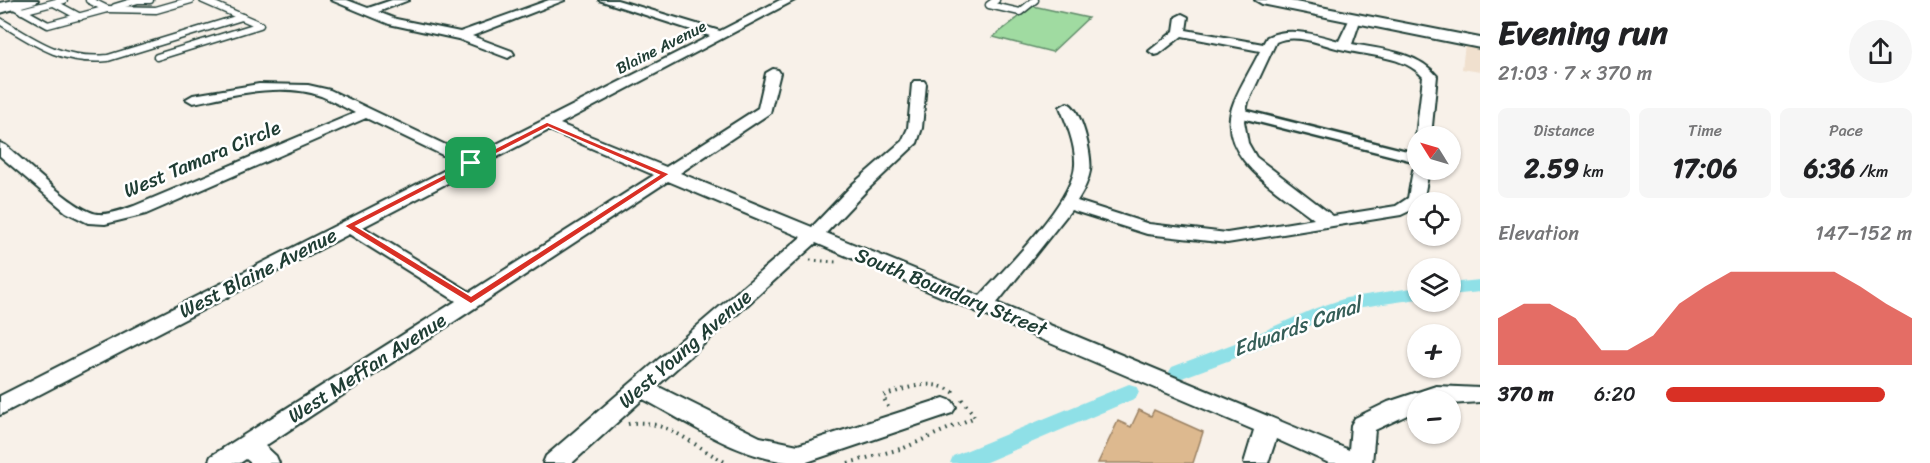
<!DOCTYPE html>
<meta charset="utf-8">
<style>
body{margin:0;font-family:Sriracha,sans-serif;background:#f6f6f6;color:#202124;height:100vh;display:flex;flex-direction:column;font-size:22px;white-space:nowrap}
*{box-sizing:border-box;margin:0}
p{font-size:20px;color:#757577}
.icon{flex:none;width:33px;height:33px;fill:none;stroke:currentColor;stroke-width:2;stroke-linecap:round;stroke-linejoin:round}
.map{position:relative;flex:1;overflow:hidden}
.panel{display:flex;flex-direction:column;background:#fff;width:450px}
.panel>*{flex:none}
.needle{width:39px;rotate:307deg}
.buttons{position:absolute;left:1407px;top:126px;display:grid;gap:12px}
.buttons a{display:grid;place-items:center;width:54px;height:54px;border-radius:50%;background:#fff;box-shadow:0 2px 4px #0004;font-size:30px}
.pin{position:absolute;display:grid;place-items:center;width:51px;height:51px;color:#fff;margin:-26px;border-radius:12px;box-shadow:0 3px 9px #0006}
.round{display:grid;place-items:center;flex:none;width:63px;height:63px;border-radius:32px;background:#f6f6f6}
.overview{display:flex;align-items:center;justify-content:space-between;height:102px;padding:0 18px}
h1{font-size:33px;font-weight:700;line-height:45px}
.stats{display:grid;grid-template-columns:repeat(3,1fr);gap:9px;height:102px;padding:6px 18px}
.stats div{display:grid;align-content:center;border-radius:9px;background:#f6f6f6;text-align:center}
.stats b{font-size:26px;font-weight:700}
.stats small{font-size:16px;font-weight:400}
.stats p{font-size:16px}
.chart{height:168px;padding:12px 18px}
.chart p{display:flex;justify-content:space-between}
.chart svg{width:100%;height:108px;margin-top:6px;fill:#d93025;opacity:.7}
ul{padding:0 18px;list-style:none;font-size:20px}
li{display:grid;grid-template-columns:96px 72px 1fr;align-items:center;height:45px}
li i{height:15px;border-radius:8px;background:#d93025}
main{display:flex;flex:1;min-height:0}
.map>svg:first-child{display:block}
.built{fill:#f0e0ce}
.green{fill:#a0dba1;stroke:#608c6a;stroke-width:1.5}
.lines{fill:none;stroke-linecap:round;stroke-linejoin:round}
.canal{fill:#8fe0e7;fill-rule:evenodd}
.building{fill:#ddb98f;stroke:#9b8264;stroke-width:1.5}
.lane-far1-casing{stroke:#1f3d34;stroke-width:9}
.lane-casing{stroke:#1f3d34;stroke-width:13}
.street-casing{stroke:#1f3d34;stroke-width:4}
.secondary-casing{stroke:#1f3d34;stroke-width:4}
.path-far1{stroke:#1f3d34;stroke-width:3;stroke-dasharray:1.5 4.5;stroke-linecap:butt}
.path{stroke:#1f3d34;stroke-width:4;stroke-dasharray:1.5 5;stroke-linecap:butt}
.lane-far1{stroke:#fff;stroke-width:6}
.lane{stroke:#fff;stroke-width:8}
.street{fill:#fff;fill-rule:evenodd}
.secondary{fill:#fff;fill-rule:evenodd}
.route{fill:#d93025;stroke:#fff;stroke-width:1.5;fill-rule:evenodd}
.labels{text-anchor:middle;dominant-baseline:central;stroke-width:5;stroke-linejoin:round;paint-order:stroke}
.far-street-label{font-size:16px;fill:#1f3d34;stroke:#fff}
.street-label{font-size:20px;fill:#1f3d34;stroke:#fff}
.water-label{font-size:21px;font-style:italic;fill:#355e58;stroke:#fff}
</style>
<main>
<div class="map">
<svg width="1480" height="463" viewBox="0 0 1480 463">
<rect width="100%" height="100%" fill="#f8f1e9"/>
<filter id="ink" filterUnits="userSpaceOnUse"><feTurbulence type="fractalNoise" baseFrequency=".0167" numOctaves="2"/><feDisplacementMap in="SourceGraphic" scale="12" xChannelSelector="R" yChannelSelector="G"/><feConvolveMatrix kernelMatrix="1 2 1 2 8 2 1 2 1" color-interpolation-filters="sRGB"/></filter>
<g filter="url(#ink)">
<!-- built -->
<path class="built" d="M1465 44 1480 47V72L1462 69Z"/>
<!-- green -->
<path class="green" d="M1033 6 1088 18 1052 52 993 37Z"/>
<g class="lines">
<!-- canal -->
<g class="canal">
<path d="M1480 280V292L1450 295V283Z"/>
<path d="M1418 287V299L1355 308 1330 316 1257 350 1179 379 1172 377 1169 372 1172 367 1243 340 1316 308 1346 298Z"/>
<path d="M1129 384 1136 386 1139 392 1136 398 984 463H950L953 456Z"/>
</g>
</g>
<!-- building -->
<path class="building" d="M1139 410 1151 416 1154 410 1203 432 1193 463H1098L1118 421 1131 427Z"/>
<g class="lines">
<!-- lane-far1 casing -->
<g class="lane-far1-casing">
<g id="lane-far1">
<path d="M996 0 989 5 1020 12 1035 0"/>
<path d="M54 3 80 17"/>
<path d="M12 5 48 25 107 9 89 0"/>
<path d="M115 7 138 0H150"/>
<path d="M107 9 156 10 191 0"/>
<path d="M22 11 64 0"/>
<path d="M0 21C37 44 62 62 108 58L242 17"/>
<path d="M157 57 260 25 203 0"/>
<path d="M1239 113 1249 115"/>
</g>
</g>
<!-- lane casing -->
<g class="lane-casing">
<path id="lane" d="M1243 114 1418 158"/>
</g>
<!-- street casing -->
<g class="street-casing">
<g id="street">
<path d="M331 0H347L368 8 392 0H409L378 12 396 19 460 32 549 0H565L472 36 512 51 514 54 508 58 458 39 389 24Z"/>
<path d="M599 0H617L720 31 780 0H795L560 124 666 167 758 108 766 73 773 69 778 70 780 73 770 113 680 173 812 227 854 183 902 141 908 128 912 84 914 81H924L926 84 922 128 917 143 866 191 826 233 980 296C1005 268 1073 202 1075 165 1076 145 1067 125 1060 107L1067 103C1081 106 1093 157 1090 171 1088 182 1083 192 1077 201L1149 224 1227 233 1314 219C1278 190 1212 156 1234 102 1241 84 1252 68 1260 51L1182 36 1159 54 1155 55 1149 51 1174 31 1176 17 1182 14 1188 17 1186 30 1263 44 1267 37C1290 26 1316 35 1339 41L1351 16H1359L1361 18 1352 44C1380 49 1418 52 1437 76L1431 136H1416L1423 77C1405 56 1370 56 1345 50 1324 46 1297 32 1276 42L1248 102 1244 121 1248 143 1256 157 1333 216 1396 206 1408 198 1413 170 1418 166V170H1429L1423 202H1418V207L1401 215 1227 243 1147 234 1071 210 997 303 1349 450 1351 425 1355 418 1388 402 1436 386 1480 388V402L1450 404V400H1418V410L1375 430 1372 463H1329L1276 439 1268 463H1244L1254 430 816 243 657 386 760 437 798 445 944 398 952 401 956 407 952 413 804 463C745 463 693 425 643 399L572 463H543L546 456 801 237 668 181 265 446 276 456 279 463H251L246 459 240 463H208L211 456 456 301 349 234 0 415V396L459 163 366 118 146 214 105 224 88 223 66 212 0 156V143L5 145C25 161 74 211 98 214 110 215 122 210 134 206L355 113C344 107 333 101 321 96 282 82 232 95 193 103L186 99 193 95 259 84 308 85 330 90 471 157 710 36ZM549 130 654 175 470 292 363 227Z"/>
</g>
</g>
<!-- secondary casing -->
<g class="secondary-casing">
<g id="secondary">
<path d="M14 0H38L36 3 0 13V3Z"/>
<path d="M1255 0H1285L1480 38V48L1262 4Z"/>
</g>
</g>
<!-- path-far1 -->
<path class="path-far1" d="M810 260 836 262"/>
<!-- path -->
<g class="path">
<path d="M888 407 883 396C908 388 931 377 955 393"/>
<path d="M628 424C664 416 696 448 727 463"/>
<path d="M848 463 904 448 975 417 960 397"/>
</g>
<!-- lane-far1 -->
<use href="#lane-far1" class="lane-far1"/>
<!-- lane -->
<use href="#lane" class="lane"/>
<!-- street -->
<use href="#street" class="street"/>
<!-- secondary -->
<use href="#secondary" class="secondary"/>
</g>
</g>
<!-- route -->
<path class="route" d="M547 122 670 174 471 304 344 226ZM548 127 659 175 471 296 356 226Z"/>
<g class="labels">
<!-- far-street labels -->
<g class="far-street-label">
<text transform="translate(661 47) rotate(-27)">Blaine Avenue</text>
</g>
<!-- street labels -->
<g class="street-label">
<text transform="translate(202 159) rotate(-23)">West Tamara Circle</text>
<text transform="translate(258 273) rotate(-27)">West Blaine Avenue</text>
<text transform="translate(951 292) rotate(22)">South Boundary Street</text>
<text transform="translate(685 349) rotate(-41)">West Young Avenue</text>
<text transform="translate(367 368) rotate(-33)">West Meffan Avenue</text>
</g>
<!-- water labels -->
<g class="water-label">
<text transform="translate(1297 327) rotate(-20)">Edwards Canal</text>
</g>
</g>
</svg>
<div class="buttons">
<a><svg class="needle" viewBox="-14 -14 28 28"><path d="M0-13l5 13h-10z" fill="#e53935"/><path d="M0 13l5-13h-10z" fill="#757577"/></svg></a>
<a><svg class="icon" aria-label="locate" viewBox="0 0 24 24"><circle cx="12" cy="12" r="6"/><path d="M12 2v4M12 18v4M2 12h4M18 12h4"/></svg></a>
<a><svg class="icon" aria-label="layers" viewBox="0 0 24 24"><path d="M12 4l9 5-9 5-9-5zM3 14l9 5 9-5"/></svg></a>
<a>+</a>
<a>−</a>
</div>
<div class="pin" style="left:471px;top:163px;background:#1e9e55"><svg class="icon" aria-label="arrive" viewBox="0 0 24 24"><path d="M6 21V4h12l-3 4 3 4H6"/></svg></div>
</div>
<section class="panel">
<div class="overview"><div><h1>Evening run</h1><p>21:03 · 7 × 370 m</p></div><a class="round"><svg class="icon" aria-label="share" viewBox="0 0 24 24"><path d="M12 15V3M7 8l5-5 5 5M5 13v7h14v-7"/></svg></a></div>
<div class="stats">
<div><p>Distance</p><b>2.59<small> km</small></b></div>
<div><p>Time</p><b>17:06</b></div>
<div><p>Pace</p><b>6:36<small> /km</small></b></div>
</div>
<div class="chart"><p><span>Elevation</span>147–152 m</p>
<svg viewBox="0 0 160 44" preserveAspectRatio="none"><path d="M0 44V25L10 19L20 19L30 25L40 38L50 38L60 32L70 19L80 12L90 6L100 6L110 6L120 6L130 6L140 12L150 19L160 25V44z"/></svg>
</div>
<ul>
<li><b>370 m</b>6:20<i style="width:89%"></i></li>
</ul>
</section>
</main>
